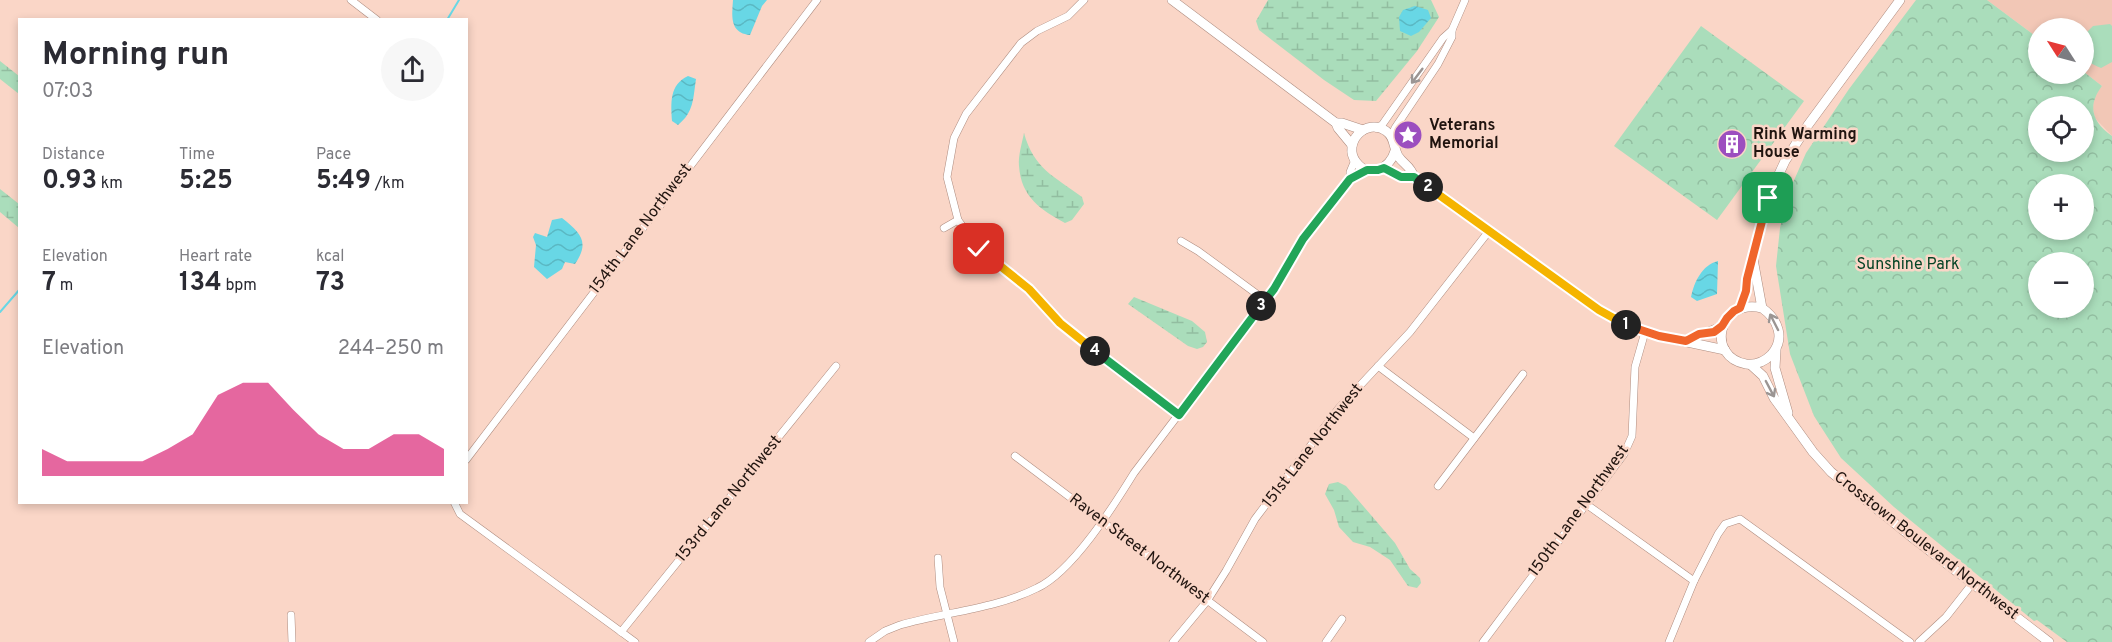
<!DOCTYPE html>
<meta charset="utf-8">
<style>
body{margin:0;font-family:Overpass,sans-serif;background:#f7f7f7;color:#2b2b33;height:100vh;display:flex;flex-direction:column;font-size:22px;white-space:nowrap}
*{box-sizing:border-box;margin:0}
p{font-size:20px;color:#7c7c81}
.icon{flex:none;width:33px;height:33px;fill:none;stroke:currentColor;stroke-width:2;stroke-linecap:round;stroke-linejoin:round}
.map{position:relative;flex:1;overflow:hidden}
.side{position:absolute;left:18px;top:18px;width:450px;height:486px;display:flex;flex-direction:column;background:#fff;border-radius:0px;box-shadow:0 3px 9px #0003}
.side>*{flex:none}
.needle{width:39px;rotate:306deg}
.buttons{position:absolute;left:2028px;top:18px;display:grid;gap:12px}
.buttons a{display:grid;place-items:center;width:66px;height:66px;border-radius:50%;background:#fff;box-shadow:0 3px 9px #0003;font-size:30px}
.pin{position:absolute;display:grid;place-items:center;width:51px;height:51px;color:#fff;margin:-26px;border-radius:12px;box-shadow:0 3px 9px #0006}
.km{position:absolute;width:30px;height:30px;margin:-15px;border-radius:50%;background:#222;color:#fff;font-size:16px;line-height:30px;text-align:center}
.round{display:grid;place-items:center;flex:none;width:63px;height:63px;border-radius:32px;background:#f7f7f7}
.headline{display:flex;align-items:center;justify-content:space-between;height:102px;padding:0 24px}
h1{font-size:33px;font-weight:700;line-height:45px}
.figures{display:grid;grid-template-columns:repeat(3,1fr);gap:9px;height:102px;padding:6px 24px}
.figures div{display:grid;align-content:center}
.figures b{font-size:26px;font-weight:700}
.figures small{font-size:16px;font-weight:400}
.figures p{font-size:16px}
.chart{height:168px;padding:12px 24px}
.chart p{display:flex;justify-content:space-between}
.chart svg{width:100%;height:108px;margin-top:6px;fill:#db2777;opacity:.7}
.map>svg:first-child{display:block}
.built{fill:#f2c7b6}
.green{fill:#adb}
.forest{fill:url(#forest-crowns);fill-rule:evenodd}
.wetland{fill:url(#wetland-marsh)}
.water{fill:url(#water-waves)}
.lines{fill:none;stroke-linecap:round;stroke-linejoin:round}
.stream{stroke:#68d7e5;stroke-width:2}
.street-casing{stroke:#af8d80;stroke-width:8}
.secondary-casing{stroke:#af8d80;stroke-width:10}
.street{stroke:#fff;stroke-width:7}
.secondary{stroke:#fff;stroke-width:9}
.oneway{stroke:#9b9593}
.split-1-casing{stroke:#fff;stroke-width:12}
.split-2-casing{stroke:#fff;stroke-width:12}
.split-3-casing{stroke:#fff;stroke-width:12}
.split-4-casing{stroke:#fff;stroke-width:12}
.split-5-casing{stroke:#fff;stroke-width:12}
.split-1{stroke:#f0652b;stroke-width:8}
.split-2{stroke:#f5b400;stroke-width:8}
.split-3{stroke:#22a559;stroke-width:8}
.split-4{stroke:#22a559;stroke-width:8}
.split-5{stroke:#f5b400;stroke-width:8}
.labels{text-anchor:middle;dominant-baseline:central;stroke-width:5;stroke-linejoin:round;paint-order:stroke}
.poi-label{font-size:16px;font-weight:bold;fill:#20140f;stroke:#fad6c7;text-anchor:start}
.street-label{font-size:16px;fill:#20140f;stroke:#fad6c7}
.park-label{font-size:16px;fill:#044325;stroke:#fad6c7}
</style>
<div class="map">
<svg width="2112" height="642" viewBox="0 0 2112 642">
<defs>
<pattern id="forest-crowns" width="20" height="18" patternUnits="userSpaceOnUse" patternTransform="scale(1.5)"><rect width="20" height="18" fill="#adb"/><path d="M2 6a3 3 0 1 1 6 0M12 15a3 3 0 1 1 6 0" fill="none" stroke="#92bda0"/></pattern>
<pattern id="wetland-marsh" width="20" height="14" patternUnits="userSpaceOnUse" patternTransform="scale(1.5)"><rect width="20" height="14" fill="#adb"/><path d="M1 5h8M5 5V1M11 12h8M15 12V8" fill="none" stroke="#92bda0"/></pattern>
<pattern id="water-waves" width="16" height="10" patternUnits="userSpaceOnUse" patternTransform="scale(1.5)"><rect width="16" height="10" fill="#68d7e5"/><path d="M0 5q4-4 8 0t8 0" fill="none" stroke="#5ab8c3"/></pattern>
</defs>
<rect width="100%" height="100%" fill="#fad6c7"/>
<!-- built -->
<path class="built" d="M1987 0H2112V136L2095 118 2093 108 2094 96 2102 86 2084 72V28H2038V38Z"/>
<!-- green -->
<path class="green" d="M2110 24 2112 26V62L2101 68C2081 60 2083 55 2084 35L2093 26Z"/>
<!-- forest -->
<g class="forest">
<path d="M1916 0H1987L2038 38V74L2084 72 2102 86C2087 106 2092 122 2112 136V642H2067L2037 620 2034 621 1894 507 1841 458 1814 416 1790 354 1776 266 1780 228 1788 194 1806 153 1849 89ZM2038 106H2084V152H2038ZM2084 184V230H2038V184ZM2038 262H2084V308H2038Z"/>
<path d="M1701 26 1804 101 1717 220 1614 146Z"/>
</g>
<!-- wetland -->
<g class="wetland">
<path d="M1268 0H1431L1439 17 1417 51 1376 101 1354 100 1324 80 1259 30 1256 21Z"/>
<path d="M0 61 19 76V94L0 79Z"/>
<path d="M1024 133C1034 169 1054 176 1082 197L1084 204 1072 220 1065 223C1041 210 1021 197 1019 166 1018 156 1022 143 1024 133Z"/>
<path d="M0 189 19 204V228L0 212Z"/>
<path d="M1134 297 1192 321 1205 332 1207 342 1203 347 1197 349 1188 346 1128 304Z"/>
<path d="M1338 482 1346 486 1395 543 1410 569 1420 578 1421 583 1417 588 1408 586 1390 560 1370 547 1353 542 1339 527 1334 510 1325 494 1329 484Z"/>
</g>
<!-- water -->
<g class="water">
<path d="M733 0H767L762 6 750 35C729 33 732 15 733 0Z"/>
<path d="M1415 6 1428 10 1431 18 1419 32 1411 36 1400 31 1399 17 1403 10Z"/>
<path d="M688 76 696 79C693 99 694 112 678 125L672 121C671 103 669 85 688 76Z"/>
<path d="M562 218C581 233 590 242 575 264L565 262 562 269 547 279 534 267 536 245 533 237 535 233 547 237 552 220Z"/>
<path d="M1718 261 1717 294 1697 301 1691 297C1694 282 1702 265 1718 261Z"/>
</g>
<g class="lines">
<!-- stream -->
<g class="stream">
<path d="M447 20 459 0"/>
<path d="M0 312 20 289"/>
</g>
<!-- street casing -->
<g class="street-casing">
<g id="street">
<path d="M351 0 377 20"/>
<path d="M1084 0 1068 16 1037 31 1021 43 966 114 954 138 947 177 958 220 979 249 1029 289 1060 323 1179 415"/>
<path d="M1376 128 1382 125 1443 38 1452 30"/>
<path d="M1391 137 1395 128 1438 64 1452 37V30L1465 0"/>
<path d="M1350 179V172L1355 160"/>
<path d="M944 228 958 220"/>
<path d="M1181 241 1198 251 1265 300"/>
<path d="M1378 366 1474 438"/>
<path d="M1015 456 1263 642"/>
<path d="M466 460 817 0"/>
<path d="M1438 486 1523 374"/>
<path d="M454 502 460 514 635 642"/>
<path d="M1586 504 1694 581"/>
<path d="M938 558 940 587 954 642"/>
<path d="M291 615 292 642"/>
<path d="M621 632 836 366"/>
<path d="M869 642 885 631 900 625C945 612 995 609 1037 588 1072 572 1113 507 1134 473L1274 289 1289 261 1307 234 1350 179 1367 170"/>
<path d="M1173 642 1207 601 1226 571 1255 519 1339 408 1410 332 1489 231"/>
<path d="M1326 642 1342 619"/>
<path d="M1483 642 1624 454 1632 436 1635 367 1645 332"/>
<path d="M1669 642 1694 581 1718 534 1725 524 1740 519 1910 642"/>
<path d="M1919 642 1946 617 1972 584"/>
</g>
</g>
<!-- secondary casing -->
<g class="secondary-casing">
<g id="secondary">
<path d="M1172 0 1336 123 1338 128 1352 145"/>
<path d="M1336 123H1342L1363 130"/>
<path d="M1395 151C1390 168 1369 180 1356 162 1342 143 1366 117 1386 131 1395 137 1393 147 1398 156 1404 165 1410 165 1414 177"/>
<path d="M1384 168 1401 177H1414L1599 310 1627 325 1659 336 1725 350"/>
<path d="M1753 259 1762 308C1778 319 1786 339 1771 355 1764 362 1755 365 1746 364 1706 357 1717 298 1762 308"/>
<path d="M1740 308 1746 291 1747 279 1768 198 1785 161 1808 125 1900 0"/>
<path d="M1687 341C1698 334 1711 333 1722 326"/>
<path d="M1776 350 1775 368 1788 413"/>
<path d="M1751 365 1763 376 1774 398 1813 452 1831 472 1913 538 2049 642"/>
</g>
</g>
<!-- street -->
<use href="#street" class="street"/>
<!-- secondary -->
<use href="#secondary" class="secondary"/>
</g>
<!-- one-way arrows -->
<defs><path id="oneway-shaft" d="M-6 0H5M1.5-3L5.5 0L1.5 3" fill="none" stroke-width="1.6" stroke-linecap="round" stroke-linejoin="round" transform="scale(1.5)"/></defs>
<g class="oneway">
<use href="#oneway-shaft" transform="translate(1417 76) rotate(127)"/>
<use href="#oneway-shaft" transform="translate(1774 322) rotate(-117)"/>
<use href="#oneway-shaft" transform="translate(1770 389) rotate(62)"/>
</g>
<g class="lines">
<!-- split-1 casing -->
<g class="split-1-casing">
<path id="split-1" d="M1626 325 1659 336 1686 341 1699 334 1714 332 1722 326 1727 318 1734 311 1740 308 1746 291 1747 279 1768 198"/>
</g>
<!-- split-2 casing -->
<g class="split-2-casing">
<path id="split-2" d="M1428 187 1599 310 1626 325"/>
</g>
<!-- split-3 casing -->
<g class="split-3-casing">
<path id="split-3" d="M1261 306 1274 289 1303 239 1350 179 1367 170H1378L1384 168 1401 177H1414L1428 187"/>
</g>
<!-- split-4 casing -->
<g class="split-4-casing">
<path id="split-4" d="M1095 351 1179 415 1261 306"/>
</g>
<!-- split-5 casing -->
<g class="split-5-casing">
<path id="split-5" d="M979 249 1029 289 1060 323 1095 351"/>
</g>
<!-- split-1 -->
<use href="#split-1" class="split-1"/>
<!-- split-2 -->
<use href="#split-2" class="split-2"/>
<!-- split-3 -->
<use href="#split-3" class="split-3"/>
<!-- split-4 -->
<use href="#split-4" class="split-4"/>
<!-- split-5 -->
<use href="#split-5" class="split-5"/>
</g>
<!-- icons -->
<defs>
<g id="sight-disc" transform="scale(1.5)"><circle r="9.5" fill="#9c4ebf" stroke="#fad6c7"/><path d="M0-6L1.8-2.2L6-1.7L2.9 1.2L3.7 5.4L0 3.3L-3.7 5.4L-2.9 1.2L-6-1.7L-1.8-2.2Z" fill="#fff"/></g>
<g id="building-disc" transform="scale(1.5)"><circle r="9.5" fill="#9c4ebf" stroke="#fad6c7"/><path d="M-4-6H4V6H1V3H-1V6H-4ZM-2.5-4.3h1.7v1.8h-1.7ZM.8-4.3h1.7v1.8H.8ZM-2.5-1h1.7V.8h-1.7ZM.8-1h1.7V.8H.8Z" fill="#fff"/></g>
</defs>
<g fill-rule="evenodd">
<use href="#sight-disc" x="1408" y="135"/>
<use href="#building-disc" x="1732" y="144"/>
</g>
<g class="labels">
<!-- poi labels -->
<g class="poi-label">
<text x="1429" y="126">Veterans<tspan x="1429" dy="18">Memorial</tspan></text>
<text x="1753" y="135">Rink Warming<tspan x="1753" dy="18">House</tspan></text>
</g>
<!-- street labels -->
<g class="street-label">
<text transform="translate(641 229) rotate(-53)">154th Lane Northwest</text>
<text transform="translate(1313 446) rotate(-52)">151st Lane Northwest</text>
<text transform="translate(729 499) rotate(-51)">153rd Lane Northwest</text>
<text transform="translate(1579 511) rotate(-54)">150th Lane Northwest</text>
<text transform="translate(1926 546) rotate(38)">Crosstown Boulevard Northwest</text>
<text transform="translate(1139 549) rotate(37)">Raven Street Northwest</text>
</g>
<!-- park labels -->
<g class="park-label">
<text x="1908" y="265">Sunshine Park</text>
</g>
</g>
</svg>
<div class="buttons">
<a><svg class="needle" viewBox="-14 -14 28 28"><path d="M0-13l5 13h-10z" fill="#e53935"/><path d="M0 13l5-13h-10z" fill="#7c7c81"/></svg></a>
<a><svg class="icon" aria-label="locate" viewBox="0 0 24 24"><circle cx="12" cy="12" r="6"/><path d="M12 2v4M12 18v4M2 12h4M18 12h4"/></svg></a>
<a>+</a>
<a>−</a>
</div>
<div class="pin" style="left:1768px;top:198px;background:#1e9e55"><svg class="icon" aria-label="arrive" viewBox="0 0 24 24"><path d="M6 21V4h12l-3 4 3 4H6"/></svg></div>
<div class="pin" style="left:979px;top:249px;background:#d93025"><svg class="icon" aria-label="check" viewBox="0 0 24 24"><path d="M5 12l5 5 9-10"/></svg></div>
<b class="km" style="left:1626px;top:325px">1</b>
<b class="km" style="left:1428px;top:187px">2</b>
<b class="km" style="left:1261px;top:306px">3</b>
<b class="km" style="left:1095px;top:351px">4</b>
<section class="side">
<div class="headline"><div><h1>Morning run</h1><p>07:03</p></div><a class="round"><svg class="icon" aria-label="share" viewBox="0 0 24 24"><path d="M12 15V3M7 8l5-5 5 5M5 13v7h14v-7"/></svg></a></div>
<div class="figures">
<div><p>Distance</p><b>0.93<small> km</small></b></div>
<div><p>Time</p><b>5:25</b></div>
<div><p>Pace</p><b>5:49<small> /km</small></b></div>
</div>
<div class="figures">
<div><p>Elevation</p><b>7<small> m</small></b></div>
<div><p>Heart rate</p><b>134<small> bpm</small></b></div>
<div><p>kcal</p><b>73</b></div>
</div>
<div class="chart"><p><span>Elevation</span>244–250 m</p>
<svg viewBox="0 0 160 44" preserveAspectRatio="none"><path d="M0 44V33L10 38L20 38L30 38L40 38L50 33L60 27L70 11L80 6L90 6L100 17L110 27L120 33L130 33L140 27L150 27L160 33V44z"/></svg>
</div>
</section>
</div>
